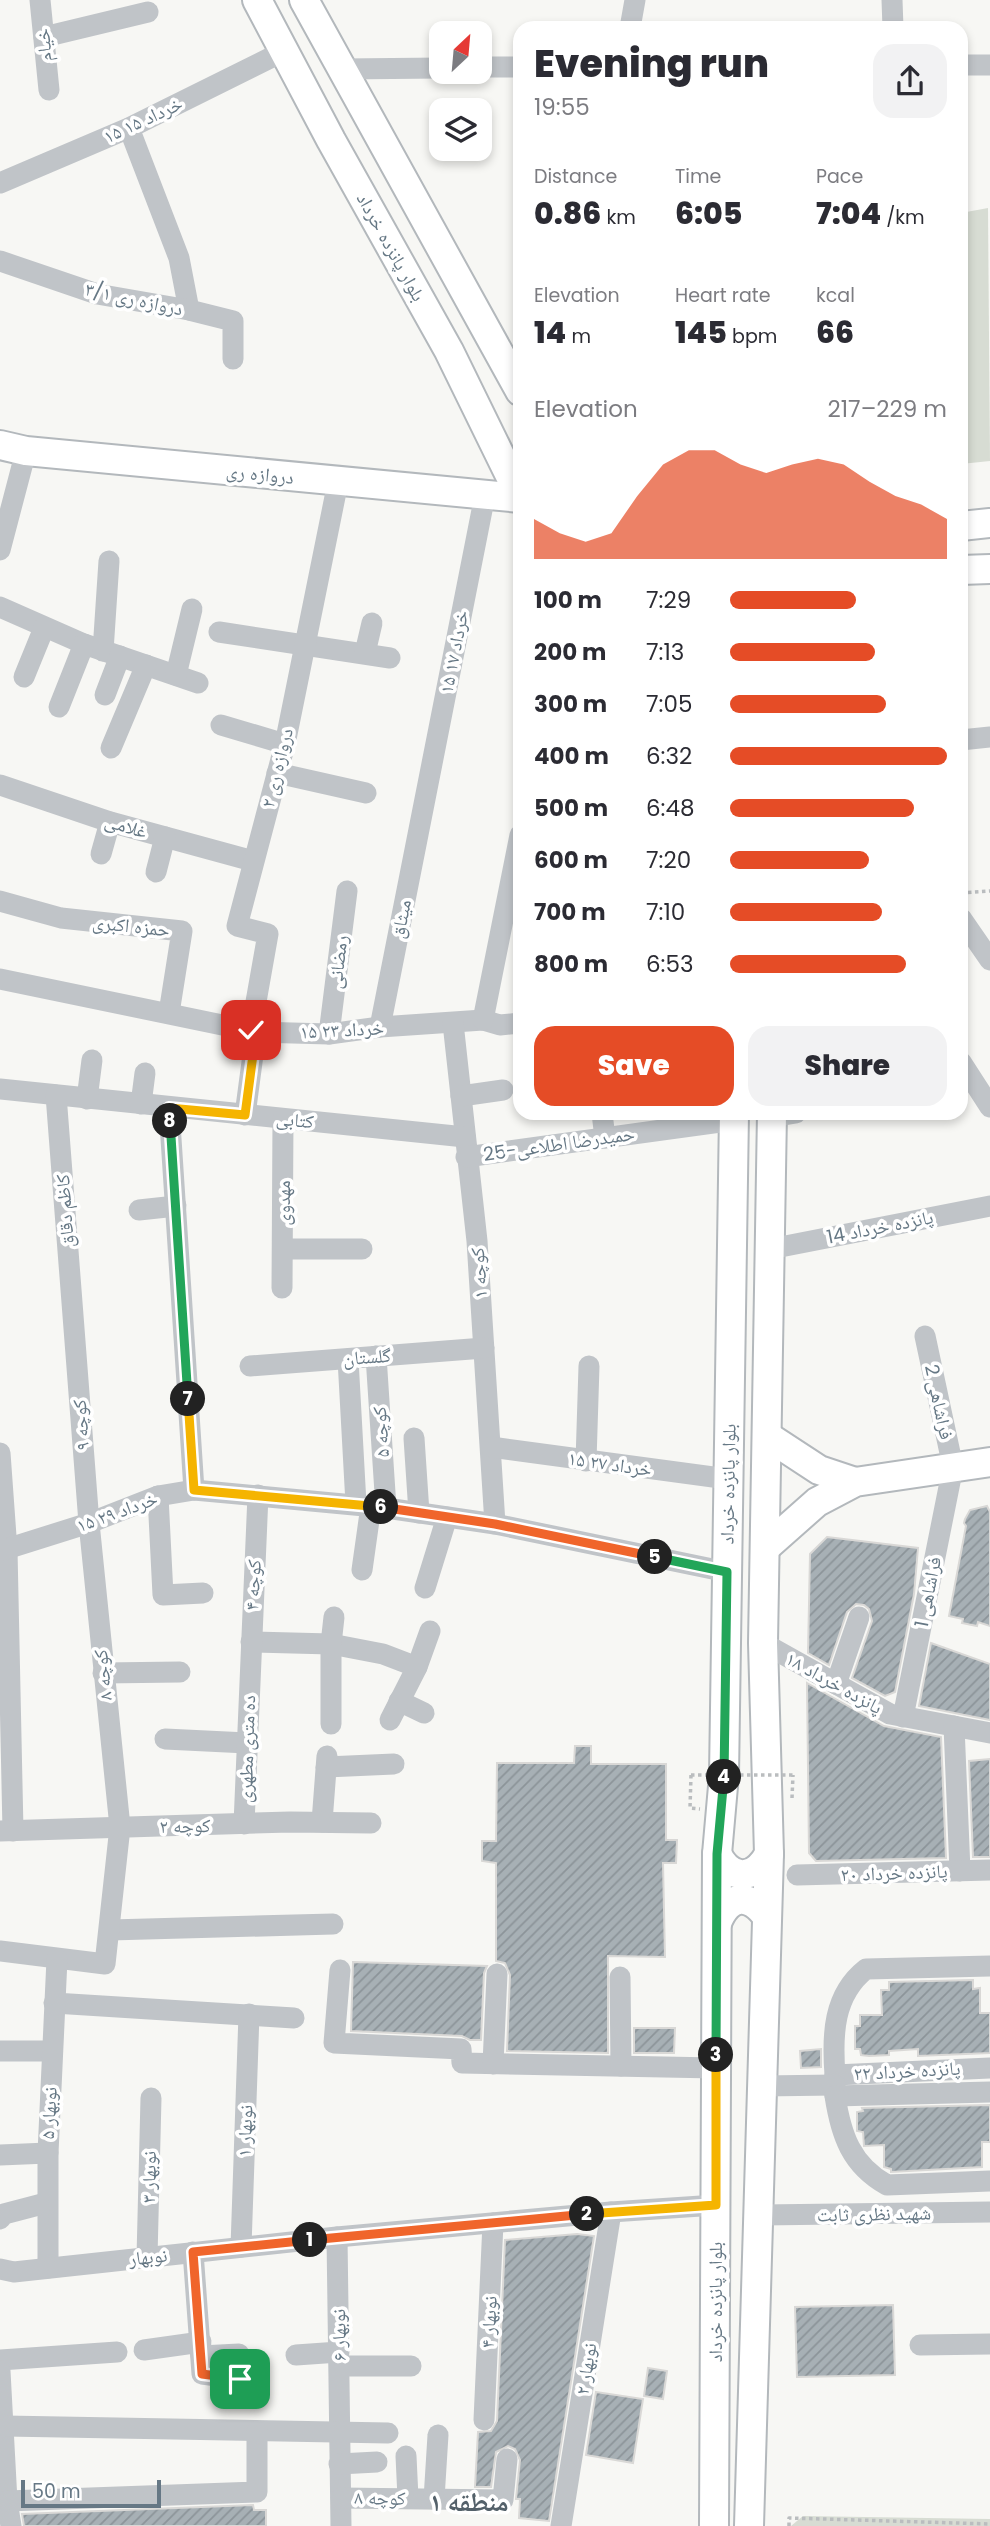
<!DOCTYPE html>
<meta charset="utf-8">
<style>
body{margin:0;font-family:Poppins,"Noto Naskh Arabic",sans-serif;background:#f2f2f3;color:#2b2b33;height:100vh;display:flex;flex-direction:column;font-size:26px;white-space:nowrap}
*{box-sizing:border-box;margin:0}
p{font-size:23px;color:#7c7c81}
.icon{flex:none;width:38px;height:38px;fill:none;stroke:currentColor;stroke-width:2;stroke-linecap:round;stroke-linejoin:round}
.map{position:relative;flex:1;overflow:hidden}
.panel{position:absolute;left:513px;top:21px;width:455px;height:1099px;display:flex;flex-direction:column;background:#fff;border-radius:21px;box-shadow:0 4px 10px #0003}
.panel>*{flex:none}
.needle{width:46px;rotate:26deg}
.controls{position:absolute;left:429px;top:21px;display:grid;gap:14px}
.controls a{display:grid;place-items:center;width:63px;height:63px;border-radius:14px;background:#fff;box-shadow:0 4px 10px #0003;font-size:35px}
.scale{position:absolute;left:21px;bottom:18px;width:140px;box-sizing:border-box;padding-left:7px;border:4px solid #667885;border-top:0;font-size:19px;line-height:24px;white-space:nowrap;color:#667885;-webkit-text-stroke:5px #fff;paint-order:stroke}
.pin{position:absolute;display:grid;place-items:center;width:60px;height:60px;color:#fff;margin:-30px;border-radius:14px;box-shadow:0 4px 10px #0006}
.km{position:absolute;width:35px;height:35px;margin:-18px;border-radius:50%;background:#222;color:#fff;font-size:19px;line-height:35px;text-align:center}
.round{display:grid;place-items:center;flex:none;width:74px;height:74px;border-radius:21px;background:#f2f2f3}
.headline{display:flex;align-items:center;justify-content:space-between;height:119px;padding:0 21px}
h1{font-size:38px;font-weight:800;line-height:52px}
.metrics{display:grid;grid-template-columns:repeat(3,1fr);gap:10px;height:119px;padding:7px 21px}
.metrics div{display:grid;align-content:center}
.metrics b{font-size:30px;font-weight:800}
.metrics small{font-size:19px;font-weight:400}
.metrics p{font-size:19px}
.chart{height:196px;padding:14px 21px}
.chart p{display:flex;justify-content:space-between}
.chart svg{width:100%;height:126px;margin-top:7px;fill:#e54c26;opacity:.7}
.action{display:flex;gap:14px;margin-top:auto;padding:14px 21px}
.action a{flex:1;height:80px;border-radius:21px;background:#e54c26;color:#fff;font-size:28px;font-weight:800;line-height:80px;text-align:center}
.action a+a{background:#f2f2f3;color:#2b2b33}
ul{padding:0 21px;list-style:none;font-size:23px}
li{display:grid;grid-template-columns:112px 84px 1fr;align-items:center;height:52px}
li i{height:18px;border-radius:9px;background:#e54c26}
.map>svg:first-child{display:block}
.green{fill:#d7dcd3}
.building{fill:url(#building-hatch);stroke:#d9d8d6;stroke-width:2}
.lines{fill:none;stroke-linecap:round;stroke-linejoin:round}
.major-casing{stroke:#b3b8bc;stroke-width:32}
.path{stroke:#babdbf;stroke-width:3.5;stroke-dasharray:3.5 3.5;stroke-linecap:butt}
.minor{stroke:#c0c4c8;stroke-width:21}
.major{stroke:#fff;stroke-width:28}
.path-bridge{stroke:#babdbf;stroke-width:3.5;stroke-dasharray:3.5 3.5;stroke-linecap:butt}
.split-1-casing{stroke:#fff;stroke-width:14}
.split-2-casing{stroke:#fff;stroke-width:14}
.split-3-casing{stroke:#fff;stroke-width:14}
.split-4-casing{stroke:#fff;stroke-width:14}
.split-5-casing{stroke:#fff;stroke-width:14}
.split-6-casing{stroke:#fff;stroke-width:14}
.split-7-casing{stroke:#fff;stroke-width:14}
.split-8-casing{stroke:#fff;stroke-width:14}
.split-9-casing{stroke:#fff;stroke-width:14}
.split-1{stroke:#f0652b;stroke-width:9}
.split-2{stroke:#f0652b;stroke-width:9}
.split-3{stroke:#f5b400;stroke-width:9}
.split-4{stroke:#22a559;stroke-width:9}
.split-5{stroke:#22a559;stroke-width:9}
.split-6{stroke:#f0652b;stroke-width:9}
.split-7{stroke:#f5b400;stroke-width:9}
.split-8{stroke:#22a559;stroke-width:9}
.split-9{stroke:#f5b400;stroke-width:9}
.labels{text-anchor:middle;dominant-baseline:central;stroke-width:7;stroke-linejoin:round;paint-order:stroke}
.street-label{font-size:19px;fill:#667885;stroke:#fff}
.district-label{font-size:26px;font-weight:bold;fill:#54616a;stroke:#fff}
</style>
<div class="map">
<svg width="990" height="2526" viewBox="0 0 990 2526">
<defs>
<pattern id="building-hatch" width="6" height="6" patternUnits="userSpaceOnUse" patternTransform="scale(1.75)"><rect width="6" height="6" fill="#a7b0b5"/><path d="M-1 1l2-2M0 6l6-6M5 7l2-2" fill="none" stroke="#8c9499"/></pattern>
</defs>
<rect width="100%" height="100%" fill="#f7f7f4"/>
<!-- green -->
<g class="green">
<path d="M988 208 990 461 961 464V213Z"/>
<path d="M803 2516 990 2519V2526H791Z"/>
</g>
<!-- building -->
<g class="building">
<path d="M987 1506 990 1512V1626L978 1622 977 1626 962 1623 963 1619 949 1616 966 1526 964 1523 965 1519 970 1510Z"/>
<path d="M827 1537 918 1548 914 1594 895 1692 885 1696 852 1678 872 1621 869 1609 864 1605 856 1604 847 1612 829 1665 808 1653 810 1554Z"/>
<path d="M931 1643 990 1664V1720L919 1706Z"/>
<path d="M807 1683 884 1726 941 1737 946 1858 816 1861 809 1853Z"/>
<path d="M575 1746H591V1764H666V1840H677L676 1863H663L665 1957 608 1956V2053L507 2051 510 1975 505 1963 496 1961V1863L482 1861V1841H496L497 1763H574Z"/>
<path d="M990 1759V1857H973L969 1761Z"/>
<path d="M353 1962 487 1966 484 1973 481 2040H470L462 2036 351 2031Z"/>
<path d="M973 1980V1989L980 1988V2013H990V2053L918 2056V2049L889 2051V2055L869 2056 861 2055 860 2049H855V2026H860V2015H882L881 1990H889V1982Z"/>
<path d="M634 2028H675L674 2053H634Z"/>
<path d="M821 2049V2067L801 2068 800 2051Z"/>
<path d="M990 2105V2142H982V2167L891 2172V2169L884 2167V2145L864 2146 863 2132 857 2131V2112L863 2111 862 2108Z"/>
<path d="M577 2234 594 2236 549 2521 519 2518 520 2499H516L520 2460 515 2449 508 2446 496 2452 491 2487H475L478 2432 491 2431 497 2421 505 2240Z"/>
<path d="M893 2305 895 2375 797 2377 795 2307Z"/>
<path d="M648 2368 667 2371 663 2399 644 2396Z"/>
<path d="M596 2392 643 2399 633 2463 586 2455Z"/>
<path d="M253 2505 254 2510H266V2526H24L22 2514Z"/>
</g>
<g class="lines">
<!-- major casing -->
<g class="major-casing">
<g id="major">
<path d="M257 0 331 140 449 351 520 496"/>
<path d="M304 0 520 391"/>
<path d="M0 445 26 451 520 498"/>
<path d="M961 526 990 523"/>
<path d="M961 570 990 569"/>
<path d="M767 1436 819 1470 855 1482"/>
<path d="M765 1548 817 1502 855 1482 990 1462"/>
<path d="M717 1854C731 1881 754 1881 769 1854"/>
<path d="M717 1923C728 1894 750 1892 767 1917"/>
<path d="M714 2526 717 1854 724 1775 734 1113"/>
<path d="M749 2526 769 1854 763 1643 772 1113"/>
</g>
</g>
<!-- path -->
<g class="path">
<path d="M961 893 990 891"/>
<path d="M691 1775 690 1808 700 1809"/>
<path d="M792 1798 793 1775"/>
<path d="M789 2526V2518L990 2524"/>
</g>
<!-- minor -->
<g class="minor">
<path d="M40 0 49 90"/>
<path d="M892 0 893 28"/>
<path d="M630 28 635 0"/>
<path d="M44 37 148 12"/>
<path d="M961 65H990"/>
<path d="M480 67H520"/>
<path d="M343 69 441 68"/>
<path d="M129 128 179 258 189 310"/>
<path d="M0 183 129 128 284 51"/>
<path d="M0 261 97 294 189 310 233 321V359"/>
<path d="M0 550 26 451"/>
<path d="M0 607 84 644 198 683"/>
<path d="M219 632 390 658"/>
<path d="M103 651 109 561"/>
<path d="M365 653 372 623"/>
<path d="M176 675 192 609"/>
<path d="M24 677 44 628"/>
<path d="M105 695 120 656"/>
<path d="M59 707 84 644"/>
<path d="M221 725 285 744"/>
<path d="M961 740 990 737"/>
<path d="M111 748 146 665"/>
<path d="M277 773 366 793"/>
<path d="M0 785 110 822 253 861"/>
<path d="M101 854 110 822"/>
<path d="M156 872 165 837"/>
<path d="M0 901 61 918 182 931 169 1013"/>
<path d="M961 918 990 960"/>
<path d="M0 979 256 1032 329 1034 380 1027 483 1020 500 1025 520 1023"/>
<path d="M483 1020 520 835"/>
<path d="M453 1023 477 1241 495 1524"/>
<path d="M380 1027 485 495"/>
<path d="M251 1030 268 934 237 926 285 744 338 482"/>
<path d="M329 1034 347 891"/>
<path d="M961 1062 990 1107"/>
<path d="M0 1089 465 1137"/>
<path d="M461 1096 503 1090"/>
<path d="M87 1099 92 1060"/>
<path d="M141 1104 145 1073"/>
<path d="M169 1108 194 1490"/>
<path d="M602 1113 605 1138"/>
<path d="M245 1115 256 1032"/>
<path d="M772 1117 796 1113"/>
<path d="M466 1157 735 1120"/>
<path d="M139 1210 176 1206"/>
<path d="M283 1249H362"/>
<path d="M770 1249 990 1206"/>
<path d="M282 1288 283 1119"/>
<path d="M376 1356 386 1508"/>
<path d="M348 1359 356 1504"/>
<path d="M250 1366 484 1348"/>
<path d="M414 1438 419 1513"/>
<path d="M491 1447 728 1479"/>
<path d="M0 1453 7 1550 13 1831"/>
<path d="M586 1461 589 1366"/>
<path d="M158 1496 163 1595 203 1593"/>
<path d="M0 1551 89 1523 158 1496 194 1490 386 1508 495 1524 727 1572"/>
<path d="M362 1570 371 1506"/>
<path d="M425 1588 447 1517"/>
<path d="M251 1642 331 1644 383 1654 417 1667 430 1631"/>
<path d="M763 1643 890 1714 990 1733"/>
<path d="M103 1673 180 1672"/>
<path d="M836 1684 859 1617"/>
<path d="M399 1701 424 1713"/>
<path d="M903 1717 953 1467 925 1336"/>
<path d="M390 1720 417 1667"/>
<path d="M331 1724V1644L334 1617"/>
<path d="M954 1726 960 1871"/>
<path d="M165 1739 247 1743"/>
<path d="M326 1767 394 1764"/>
<path d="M322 1822 327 1756"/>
<path d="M244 1824 258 1495"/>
<path d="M0 1831 290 1822 371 1823"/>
<path d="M797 1875 990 1870"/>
<path d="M110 1930 333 1924"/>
<path d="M0 1951 105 1964 120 1827 89 1523 56 1095"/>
<path d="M340 1970 334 2043 461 2049 462 2063 716 2068"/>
<path d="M620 1977 621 2066"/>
<path d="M54 2003 294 2018"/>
<path d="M0 2051H52"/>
<path d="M493 2064 497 1974"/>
<path d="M990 2068 835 2075V2096L990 2092"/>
<path d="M835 2075C832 2035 833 1995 866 1969L990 1966"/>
<path d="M762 2086 835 2085"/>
<path d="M835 2096C841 2135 851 2165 887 2185L990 2181"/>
<path d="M0 2155 48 2153"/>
<path d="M758 2215 990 2212"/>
<path d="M0 2219 4 2214 46 2203"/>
<path d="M337 2237 341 2526"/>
<path d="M241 2247 249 2014"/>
<path d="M193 2252 202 2374 240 2379"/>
<path d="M147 2257 151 2098"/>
<path d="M48 2268V2153L57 1959"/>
<path d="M0 2269 14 2272 337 2237 611 2212 716 2205"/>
<path d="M920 2345 990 2344"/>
<path d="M144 2350 201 2342"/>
<path d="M296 2355 339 2352"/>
<path d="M201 2356 239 2354"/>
<path d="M0 2360 117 2352"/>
<path d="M340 2366H411"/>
<path d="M0 2371 7 2501 11 2526"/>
<path d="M484 2420 493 2223"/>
<path d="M5 2426 388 2433"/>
<path d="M406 2456 408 2498"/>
<path d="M339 2464 377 2462"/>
<path d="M341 2498 503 2500 507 2459"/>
<path d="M434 2499 438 2435"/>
<path d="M7 2501 257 2492V2431"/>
<path d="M561 2526 611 2212"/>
</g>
<!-- major -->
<use href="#major" class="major"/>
<!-- path-bridge -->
<path class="path-bridge" d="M691 1775H793"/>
</g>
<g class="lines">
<!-- split-1 casing -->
<g class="split-1-casing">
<path id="split-1" d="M240 2379 202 2374 193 2252 310 2240"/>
</g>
<!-- split-2 casing -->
<g class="split-2-casing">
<path id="split-2" d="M310 2240 587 2214"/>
</g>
<!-- split-3 casing -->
<g class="split-3-casing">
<path id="split-3" d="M587 2214 716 2205V2055"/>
</g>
<!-- split-4 casing -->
<g class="split-4-casing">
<path id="split-4" d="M716 2055 717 1854 724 1777"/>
</g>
<!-- split-5 casing -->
<g class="split-5-casing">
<path id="split-5" d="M655 1557 727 1572 724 1777"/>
</g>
<!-- split-6 casing -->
<g class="split-6-casing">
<path id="split-6" d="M381 1507 495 1524 655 1557"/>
</g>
<!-- split-7 casing -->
<g class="split-7-casing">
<path id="split-7" d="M188 1399 194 1490 381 1507"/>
</g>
<!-- split-8 casing -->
<g class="split-8-casing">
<path id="split-8" d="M170 1121 188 1399"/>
</g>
<!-- split-9 casing -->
<g class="split-9-casing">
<path id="split-9" d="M170 1121 169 1108 245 1115 256 1032 251 1030"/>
</g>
<!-- split-1 -->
<use href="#split-1" class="split-1"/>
<!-- split-2 -->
<use href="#split-2" class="split-2"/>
<!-- split-3 -->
<use href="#split-3" class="split-3"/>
<!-- split-4 -->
<use href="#split-4" class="split-4"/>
<!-- split-5 -->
<use href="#split-5" class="split-5"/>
<!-- split-6 -->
<use href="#split-6" class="split-6"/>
<!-- split-7 -->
<use href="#split-7" class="split-7"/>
<!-- split-8 -->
<use href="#split-8" class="split-8"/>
<!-- split-9 -->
<use href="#split-9" class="split-9"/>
</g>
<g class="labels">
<!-- street labels -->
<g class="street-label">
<text transform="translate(44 45) rotate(-95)">خیام</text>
<text transform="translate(143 120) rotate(-25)">۱۵ خرداد ۱۵</text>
<text transform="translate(391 247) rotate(61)">بلوار پانزده خرداد</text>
<text transform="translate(134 299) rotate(12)">دروازه ری ۳/۱</text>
<text transform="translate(260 474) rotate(6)">دروازه ری</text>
<text transform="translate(454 652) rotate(-79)">۱۵ خرداد ۱۷</text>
<text transform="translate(277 768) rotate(-76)">دروازه ری ۲</text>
<text transform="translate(126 826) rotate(16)">غلامی</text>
<text transform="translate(401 919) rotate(-79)">میثاق</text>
<text transform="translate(131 926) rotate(6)">حمزه اکبری</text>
<text transform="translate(338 962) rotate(-83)">رمضانی</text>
<text transform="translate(342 1030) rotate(-3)">۱۵ خرداد ۲۳</text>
<text transform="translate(295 1120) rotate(6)">کتابی</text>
<text transform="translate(559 1144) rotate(-8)">حمیدرضا اطلاعی-25</text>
<text transform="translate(283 1203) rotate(-90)">مهدوی</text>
<text transform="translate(65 1211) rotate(-94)">کاظم دقاق</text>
<text transform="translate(880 1227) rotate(-11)">پانزده خرداد 14</text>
<text transform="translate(479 1273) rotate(-94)">کوچه ۱</text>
<text transform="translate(367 1357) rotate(-4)">گلستان</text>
<text transform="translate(939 1402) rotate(78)">فراشاهی 2</text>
<text transform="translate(81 1425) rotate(-94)">کوچه ۹</text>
<text transform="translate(381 1432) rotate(-94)">کوچه ۵</text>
<text transform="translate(610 1464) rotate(8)">۱۵ خرداد ۲۷</text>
<text transform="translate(728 1484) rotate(-89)">بلوار پانزده خرداد</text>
<text transform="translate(117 1512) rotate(-20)">۱۵ خرداد ۲۹</text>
<text transform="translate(253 1585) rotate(-87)">کوچه ۴</text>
<text transform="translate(928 1592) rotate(-79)">فراشاهی 1</text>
<text transform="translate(103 1675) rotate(-96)">کوچه ۸</text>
<text transform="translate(834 1683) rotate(29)">پانزده خرداد ۱۸</text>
<text transform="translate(247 1749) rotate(-88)">ده متری مطهری</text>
<text transform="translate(185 1826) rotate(-1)">کوچه ۲</text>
<text transform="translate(894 1873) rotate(-2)">پانزده خرداد ۲۰</text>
<text transform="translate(907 2071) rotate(-3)">پانزده خرداد ۲۲</text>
<text transform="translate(49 2113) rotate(-87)">نوبهار ۵</text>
<text transform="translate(245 2131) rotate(-88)">نوبهار ۱</text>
<text transform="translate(149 2177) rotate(-89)">نوبهار ۳</text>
<text transform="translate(874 2214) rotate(-1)">شهید نظری ثابت</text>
<text transform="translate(148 2257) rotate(-6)">نوبهار</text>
<text transform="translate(715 2302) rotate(-90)">بلوار پانزده خرداد</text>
<text transform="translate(489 2322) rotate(-87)">نوبهار ۴</text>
<text transform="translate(339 2335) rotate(-91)">نوبهار ۶</text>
<text transform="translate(586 2369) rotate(-81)">نوبهار ۲</text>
<text transform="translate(380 2498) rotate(1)">کوچه ۸</text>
</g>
<!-- district labels -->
<g class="district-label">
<text x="469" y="2502">منطقه ۱</text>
</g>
</g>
</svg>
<div class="controls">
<a><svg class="needle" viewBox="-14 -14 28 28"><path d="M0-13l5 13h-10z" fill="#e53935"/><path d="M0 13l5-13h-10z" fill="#7c7c81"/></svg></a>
<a><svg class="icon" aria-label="layers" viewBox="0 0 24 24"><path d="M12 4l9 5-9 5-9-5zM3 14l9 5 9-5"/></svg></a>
</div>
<div class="scale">50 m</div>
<div class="pin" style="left:240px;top:2379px;background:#1e9e55"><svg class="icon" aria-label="arrive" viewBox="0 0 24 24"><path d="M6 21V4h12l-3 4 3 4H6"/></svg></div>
<div class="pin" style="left:251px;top:1030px;background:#d93025"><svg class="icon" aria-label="check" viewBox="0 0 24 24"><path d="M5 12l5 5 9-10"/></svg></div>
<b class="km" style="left:310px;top:2240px">1</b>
<b class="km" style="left:587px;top:2214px">2</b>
<b class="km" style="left:716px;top:2055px">3</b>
<b class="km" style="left:724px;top:1777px">4</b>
<b class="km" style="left:655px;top:1557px">5</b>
<b class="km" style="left:381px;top:1507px">6</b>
<b class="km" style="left:188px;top:1399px">7</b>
<b class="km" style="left:170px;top:1121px">8</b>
<section class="panel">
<div class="headline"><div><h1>Evening run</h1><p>19:55</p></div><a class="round"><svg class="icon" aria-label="share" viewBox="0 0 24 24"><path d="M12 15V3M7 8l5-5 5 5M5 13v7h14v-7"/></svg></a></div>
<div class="metrics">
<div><p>Distance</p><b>0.86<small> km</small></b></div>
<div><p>Time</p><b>6:05</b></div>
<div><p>Pace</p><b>7:04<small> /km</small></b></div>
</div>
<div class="metrics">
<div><p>Elevation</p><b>14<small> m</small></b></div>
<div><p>Heart rate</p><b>145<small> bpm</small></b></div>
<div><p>kcal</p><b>66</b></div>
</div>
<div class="chart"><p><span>Elevation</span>217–229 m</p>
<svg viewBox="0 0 160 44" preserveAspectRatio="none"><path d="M0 44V30L10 35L20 38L30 35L40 22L50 11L60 6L70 6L80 11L90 14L100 11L110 9L120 11L130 17L140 22L150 25L160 30V44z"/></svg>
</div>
<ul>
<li><b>100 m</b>7:29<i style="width:58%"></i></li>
<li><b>200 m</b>7:13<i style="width:67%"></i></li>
<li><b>300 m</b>7:05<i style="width:72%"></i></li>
<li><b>400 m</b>6:32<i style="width:100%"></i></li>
<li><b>500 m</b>6:48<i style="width:85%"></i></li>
<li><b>600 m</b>7:20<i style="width:64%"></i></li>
<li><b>700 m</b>7:10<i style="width:70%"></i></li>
<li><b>800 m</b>6:53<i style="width:81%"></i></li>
</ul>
<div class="action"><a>Save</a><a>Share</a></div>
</section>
</div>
